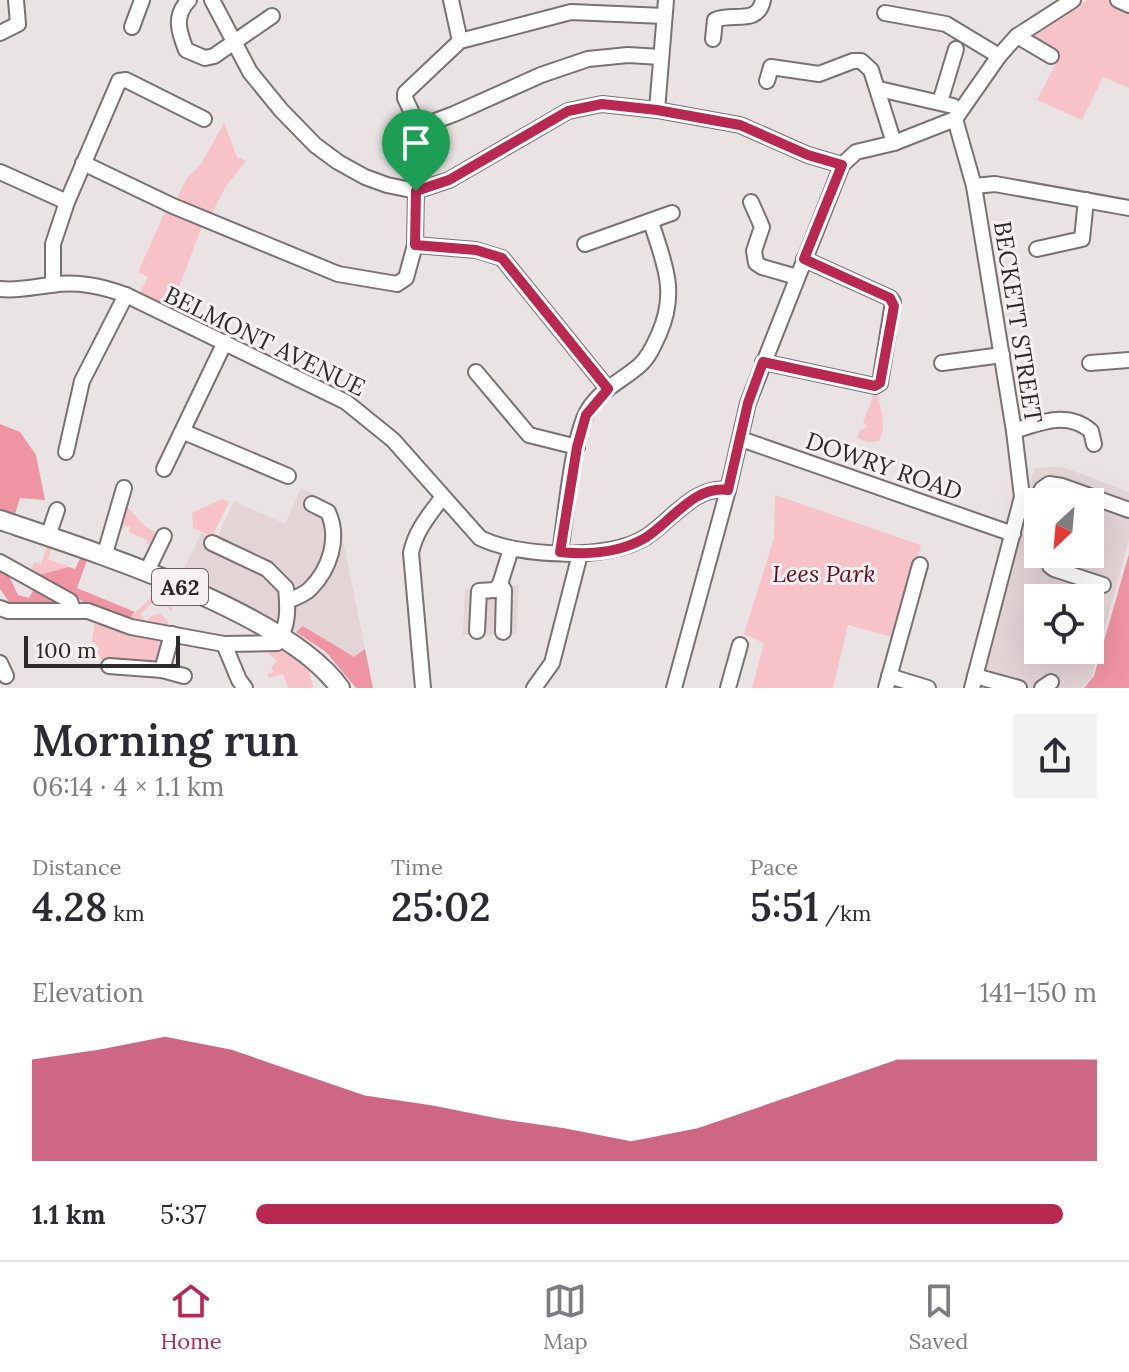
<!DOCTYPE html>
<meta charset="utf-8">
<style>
body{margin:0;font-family:Lora,serif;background:#f2f2f3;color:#2b2b33;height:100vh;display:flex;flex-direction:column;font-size:30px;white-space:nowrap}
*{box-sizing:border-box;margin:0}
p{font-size:26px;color:#7c7c81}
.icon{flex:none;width:44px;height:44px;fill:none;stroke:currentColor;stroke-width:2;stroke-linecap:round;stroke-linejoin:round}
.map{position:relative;height:688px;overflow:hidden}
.panel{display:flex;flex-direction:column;background:#fff;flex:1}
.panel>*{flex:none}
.needle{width:52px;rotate:206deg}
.fabs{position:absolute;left:1024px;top:488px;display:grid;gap:16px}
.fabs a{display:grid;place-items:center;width:80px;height:80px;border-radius:0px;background:#fff;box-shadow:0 8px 32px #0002;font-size:40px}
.scale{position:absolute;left:24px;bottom:20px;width:156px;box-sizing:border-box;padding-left:8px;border:4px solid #2c2a2a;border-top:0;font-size:22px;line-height:28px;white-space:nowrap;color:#2c2a2a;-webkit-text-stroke:6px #f7f0f1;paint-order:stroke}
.pin{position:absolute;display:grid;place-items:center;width:68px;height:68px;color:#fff;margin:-82px -34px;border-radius:50% 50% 50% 0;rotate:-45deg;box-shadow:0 0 8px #0007}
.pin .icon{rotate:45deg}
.round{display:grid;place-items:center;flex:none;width:84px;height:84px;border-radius:0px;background:#f2f2f3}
.head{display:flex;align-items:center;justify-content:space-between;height:136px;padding:0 32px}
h1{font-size:44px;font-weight:600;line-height:60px}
.metrics{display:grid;grid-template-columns:repeat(3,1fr);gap:12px;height:136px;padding:8px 32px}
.metrics div{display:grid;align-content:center}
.metrics b{font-size:40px;font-weight:600}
.metrics small{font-size:22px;font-weight:400}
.metrics p{font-size:22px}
.chart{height:224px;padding:16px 32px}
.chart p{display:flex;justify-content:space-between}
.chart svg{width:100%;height:144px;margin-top:8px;fill:#b82851;opacity:.7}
ul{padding:0 32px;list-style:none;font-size:26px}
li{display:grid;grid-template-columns:128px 96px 1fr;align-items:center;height:60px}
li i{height:20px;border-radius:10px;background:#b82851}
.dock{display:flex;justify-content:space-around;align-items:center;height:112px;border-top:2px solid #e1e1e2;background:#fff;font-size:22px;color:#7c7c81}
.dock a{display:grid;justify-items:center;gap:4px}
.dock .current{color:#b82851}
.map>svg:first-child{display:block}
.built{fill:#e3d4d6;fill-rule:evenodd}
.green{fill:#f7c3c9}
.forest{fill:#ef94a2}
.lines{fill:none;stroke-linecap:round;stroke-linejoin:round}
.minor-casing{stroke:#787273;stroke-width:18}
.major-casing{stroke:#787273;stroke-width:22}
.minor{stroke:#fff;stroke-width:14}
.major{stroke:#fff;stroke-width:18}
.route-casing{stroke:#fff;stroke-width:16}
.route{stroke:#b82851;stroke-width:10}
.labels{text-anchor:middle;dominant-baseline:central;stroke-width:6;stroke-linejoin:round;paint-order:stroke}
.shield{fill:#f7f0f1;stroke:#696566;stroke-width:2}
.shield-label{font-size:22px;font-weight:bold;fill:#2c2a2a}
.street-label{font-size:24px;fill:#2c2a2a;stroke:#f7f0f1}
.park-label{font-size:24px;font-style:italic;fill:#600f26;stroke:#f7f0f1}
</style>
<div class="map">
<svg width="1129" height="688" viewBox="0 0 1129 688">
<rect width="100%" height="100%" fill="#eae3e3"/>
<!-- built -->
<g class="built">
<path d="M1063 467 1129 492V539L1091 678 1081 688H1001L981 682 1034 468ZM1038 502H1090V554H1038ZM1038 598H1090V650H1038Z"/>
<path d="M301 488 336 506 365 649 354 658 304 626 296 632 180 578 201 533 216 540 234 501 285 524Z"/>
<path d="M519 585 516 635H463L465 589Z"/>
</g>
<!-- green -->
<g class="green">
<path d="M1087 0H1107L1129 11V88L1103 77 1082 120 1037 100 1060 56 1027 38Z"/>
<path d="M224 123 237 157 246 161 226 186 211 215 176 200 187 178 201 164Z"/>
<path d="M165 212 202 226 171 309 139 294 148 277 138 272Z"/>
<path d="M869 388 877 389C879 407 888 424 879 441L868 442 857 438 860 431 867 426 863 422 873 397Z"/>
<path d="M775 495 921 545 895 638 848 625 833 688H752L764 643 744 634 774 538Z"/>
<path d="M222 499 229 502 212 537 193 528 192 513Z"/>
<path d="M125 505 145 526 161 535 153 553 149 551 151 546 146 543 147 540 129 532 130 527 124 525 121 531 118 530Z"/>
<path d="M47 546 52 547 48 559 69 567 39 575 31 570 34 562 41 564Z"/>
<path d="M157 592 173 609 171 611 158 597 140 614 146 621 153 615 161 614 168 622V629L125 622Z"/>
<path d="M95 620 117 630 163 640 165 644 156 664 104 661 95 654 100 649 92 641Z"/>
<path d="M271 647 283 650 308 666 313 688H288L283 674 269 678 268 674 274 672 271 667 277 661 265 650Z"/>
</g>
<!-- forest -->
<g class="forest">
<path d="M0 424 20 432 36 455 45 500 20 498 15 514 0 509Z"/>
<path d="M1129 554V688H1084L1094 676Z"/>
<path d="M81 557 87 560 77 588 135 612 125 622 92 607 39 575 69 567 75 569Z"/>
<path d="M0 567 6 570 18 595 29 598 36 586 61 602 58 606H12L0 589Z"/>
<path d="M303 626 354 657 365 649 373 688H356L326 652 296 632Z"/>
</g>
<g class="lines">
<!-- minor casing -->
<g class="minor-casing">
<g id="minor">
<path d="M189 0C173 16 179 32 186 50L205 58 214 56 272 16"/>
<path d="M212 0 250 72 281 110 315 145 338 162 365 177 387 185 416 191 449 180 568 111 602 104 657 110 740 125 808 155 842 165"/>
<path d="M451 0 460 41"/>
<path d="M1118 0 1129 5"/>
<path d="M885 13 946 24 999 56"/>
<path d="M132 27 142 0"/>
<path d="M0 33 18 24 16 0"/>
<path d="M1017 36 1051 56"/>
<path d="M713 39 715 20C732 12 758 26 763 0"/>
<path d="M767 81 771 67 819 74 853 61H861L871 70 894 143"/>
<path d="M879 89 953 106"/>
<path d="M940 102 956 49"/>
<path d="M657 110 666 0"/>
<path d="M955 119 974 186 1014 431 1022 497 972 688"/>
<path d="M419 128 405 98V93L460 41 571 12 664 16"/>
<path d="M403 133 454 114 541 75 588 59 628 55 661 57"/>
<path d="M83 163 173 206 338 274 397 284 406 278 415 245 416 191"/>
<path d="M0 172 67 202"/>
<path d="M974 186 995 184 1129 208"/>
<path d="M751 202 762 227 754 251 756 263 762 267 797 277"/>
<path d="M585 244 672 213"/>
<path d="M415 245 476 250 502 258 608 389"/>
<path d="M1037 249 1082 239 1086 200"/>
<path d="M53 284V244L67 202 119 81 126 80 204 119"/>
<path d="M0 289C18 291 33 287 51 285 78 281 101 286 126 295L346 402 393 440 480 538C518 557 609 561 646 537 672 520 695 485 728 490"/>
<path d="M763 362 875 386 880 383 893 302 890 298 804 259"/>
<path d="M942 363 1002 355"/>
<path d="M1090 363 1129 360"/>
<path d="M476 372 529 435 577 447"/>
<path d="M1014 431C1041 422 1068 411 1091 431L1094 444"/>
<path d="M184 432 288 476"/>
<path d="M741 439 1013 534"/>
<path d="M66 452 82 381 126 295"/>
<path d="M164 469 225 342"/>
<path d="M1026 499 1035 502 1034 513 1038 522"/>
<path d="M1035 502 1042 489 1049 484 1062 486 1129 510"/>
<path d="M48 536 57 510"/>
<path d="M560 552C566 515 571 447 586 414 597 391 622 381 640 365 649 357 654 345 659 334 678 291 664 263 651 222"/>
<path d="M1048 554 1050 566 1054 569 1103 585"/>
<path d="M104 557 124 488"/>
<path d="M0 562 70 601 73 610"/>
<path d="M146 573 164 536"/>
<path d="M500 584 504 590 503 632"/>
<path d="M287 601C295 598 304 595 310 589 330 569 340 538 328 512L312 504"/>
<path d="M0 608 8 611H88L131 627 224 644 277 643C289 625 288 609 286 588L267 569 212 543"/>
<path d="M477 631 479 591 495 590 500 584 511 549"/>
<path d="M224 644 239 680 245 688"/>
<path d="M0 663 6 676"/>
<path d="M109 666 162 670 184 676"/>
<path d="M162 670 172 634"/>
<path d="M889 676 928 688"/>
<path d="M975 676 1019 688"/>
<path d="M423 688 411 553C415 532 429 515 442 498"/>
<path d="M534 688 552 663 580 554"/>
<path d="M674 688 728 490 748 403 842 165 856 152 894 143 955 119 999 56 1017 36 1073 0"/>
<path d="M728 688 740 645"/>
<path d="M886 688 920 565"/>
<path d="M1042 688 1051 682"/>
</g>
</g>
<!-- major casing -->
<g class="major-casing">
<path id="major" d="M0 520C89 550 286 612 340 688"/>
</g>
<!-- minor -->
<use href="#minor" class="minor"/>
<!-- major -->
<use href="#major" class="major"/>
</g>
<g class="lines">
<!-- route casing -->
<g class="route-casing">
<path id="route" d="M602 104 657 110 740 125 808 155 842 165 804 259 890 298 894 306 880 383 875 386 763 362 748 403 728 490C694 485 672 521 645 538 619 553 589 555 560 552L577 447 586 415 608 389 502 258 476 250 415 245 416 191 449 180 568 111Z"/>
</g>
<!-- route -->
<use href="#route" class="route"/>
</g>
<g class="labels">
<!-- shield labels -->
<rect class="shield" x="152" y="569" width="56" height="36" rx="6"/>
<g class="shield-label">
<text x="180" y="587">A62</text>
</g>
<!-- street labels -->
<g class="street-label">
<text transform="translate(1018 322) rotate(81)">BECKETT STREET</text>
<text transform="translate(265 341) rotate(26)">BELMONT AVENUE</text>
<text transform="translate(884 466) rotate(19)">DOWRY ROAD</text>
</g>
<!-- park labels -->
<g class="park-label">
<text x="824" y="573">Lees Park</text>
</g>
</g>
</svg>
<div class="fabs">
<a><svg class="needle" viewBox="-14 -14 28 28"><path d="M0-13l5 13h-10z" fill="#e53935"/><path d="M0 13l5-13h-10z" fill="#7c7c81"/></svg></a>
<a><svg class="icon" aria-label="locate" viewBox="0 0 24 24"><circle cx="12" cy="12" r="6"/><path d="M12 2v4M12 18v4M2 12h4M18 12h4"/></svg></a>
</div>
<div class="scale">100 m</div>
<div class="pin" style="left:416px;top:191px;background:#1e9e55"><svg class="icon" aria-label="arrive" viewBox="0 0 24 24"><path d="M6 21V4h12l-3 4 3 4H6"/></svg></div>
</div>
<section class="panel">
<div class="head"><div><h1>Morning run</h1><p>06:14 · 4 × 1.1 km</p></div><a class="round"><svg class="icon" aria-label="share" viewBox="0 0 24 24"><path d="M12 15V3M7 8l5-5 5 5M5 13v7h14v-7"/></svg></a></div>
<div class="metrics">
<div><p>Distance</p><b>4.28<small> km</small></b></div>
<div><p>Time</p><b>25:02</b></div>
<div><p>Pace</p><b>5:51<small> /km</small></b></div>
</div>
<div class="chart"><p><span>Elevation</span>141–150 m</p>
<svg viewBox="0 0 160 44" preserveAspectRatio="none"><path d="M0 44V13L10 10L20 6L30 10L40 17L50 24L60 27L70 31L80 34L90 38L100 34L110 27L120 20L130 13L140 13L150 13L160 13V44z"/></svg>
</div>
<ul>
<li><b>1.1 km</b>5:37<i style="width:96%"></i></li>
</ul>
</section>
<nav class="dock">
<a class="current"><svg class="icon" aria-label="home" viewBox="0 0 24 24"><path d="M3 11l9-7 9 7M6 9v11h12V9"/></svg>Home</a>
<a><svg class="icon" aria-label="map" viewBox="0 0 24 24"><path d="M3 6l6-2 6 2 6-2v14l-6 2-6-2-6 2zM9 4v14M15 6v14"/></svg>Map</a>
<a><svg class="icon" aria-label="saved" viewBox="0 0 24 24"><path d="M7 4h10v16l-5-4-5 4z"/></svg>Saved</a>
</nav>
